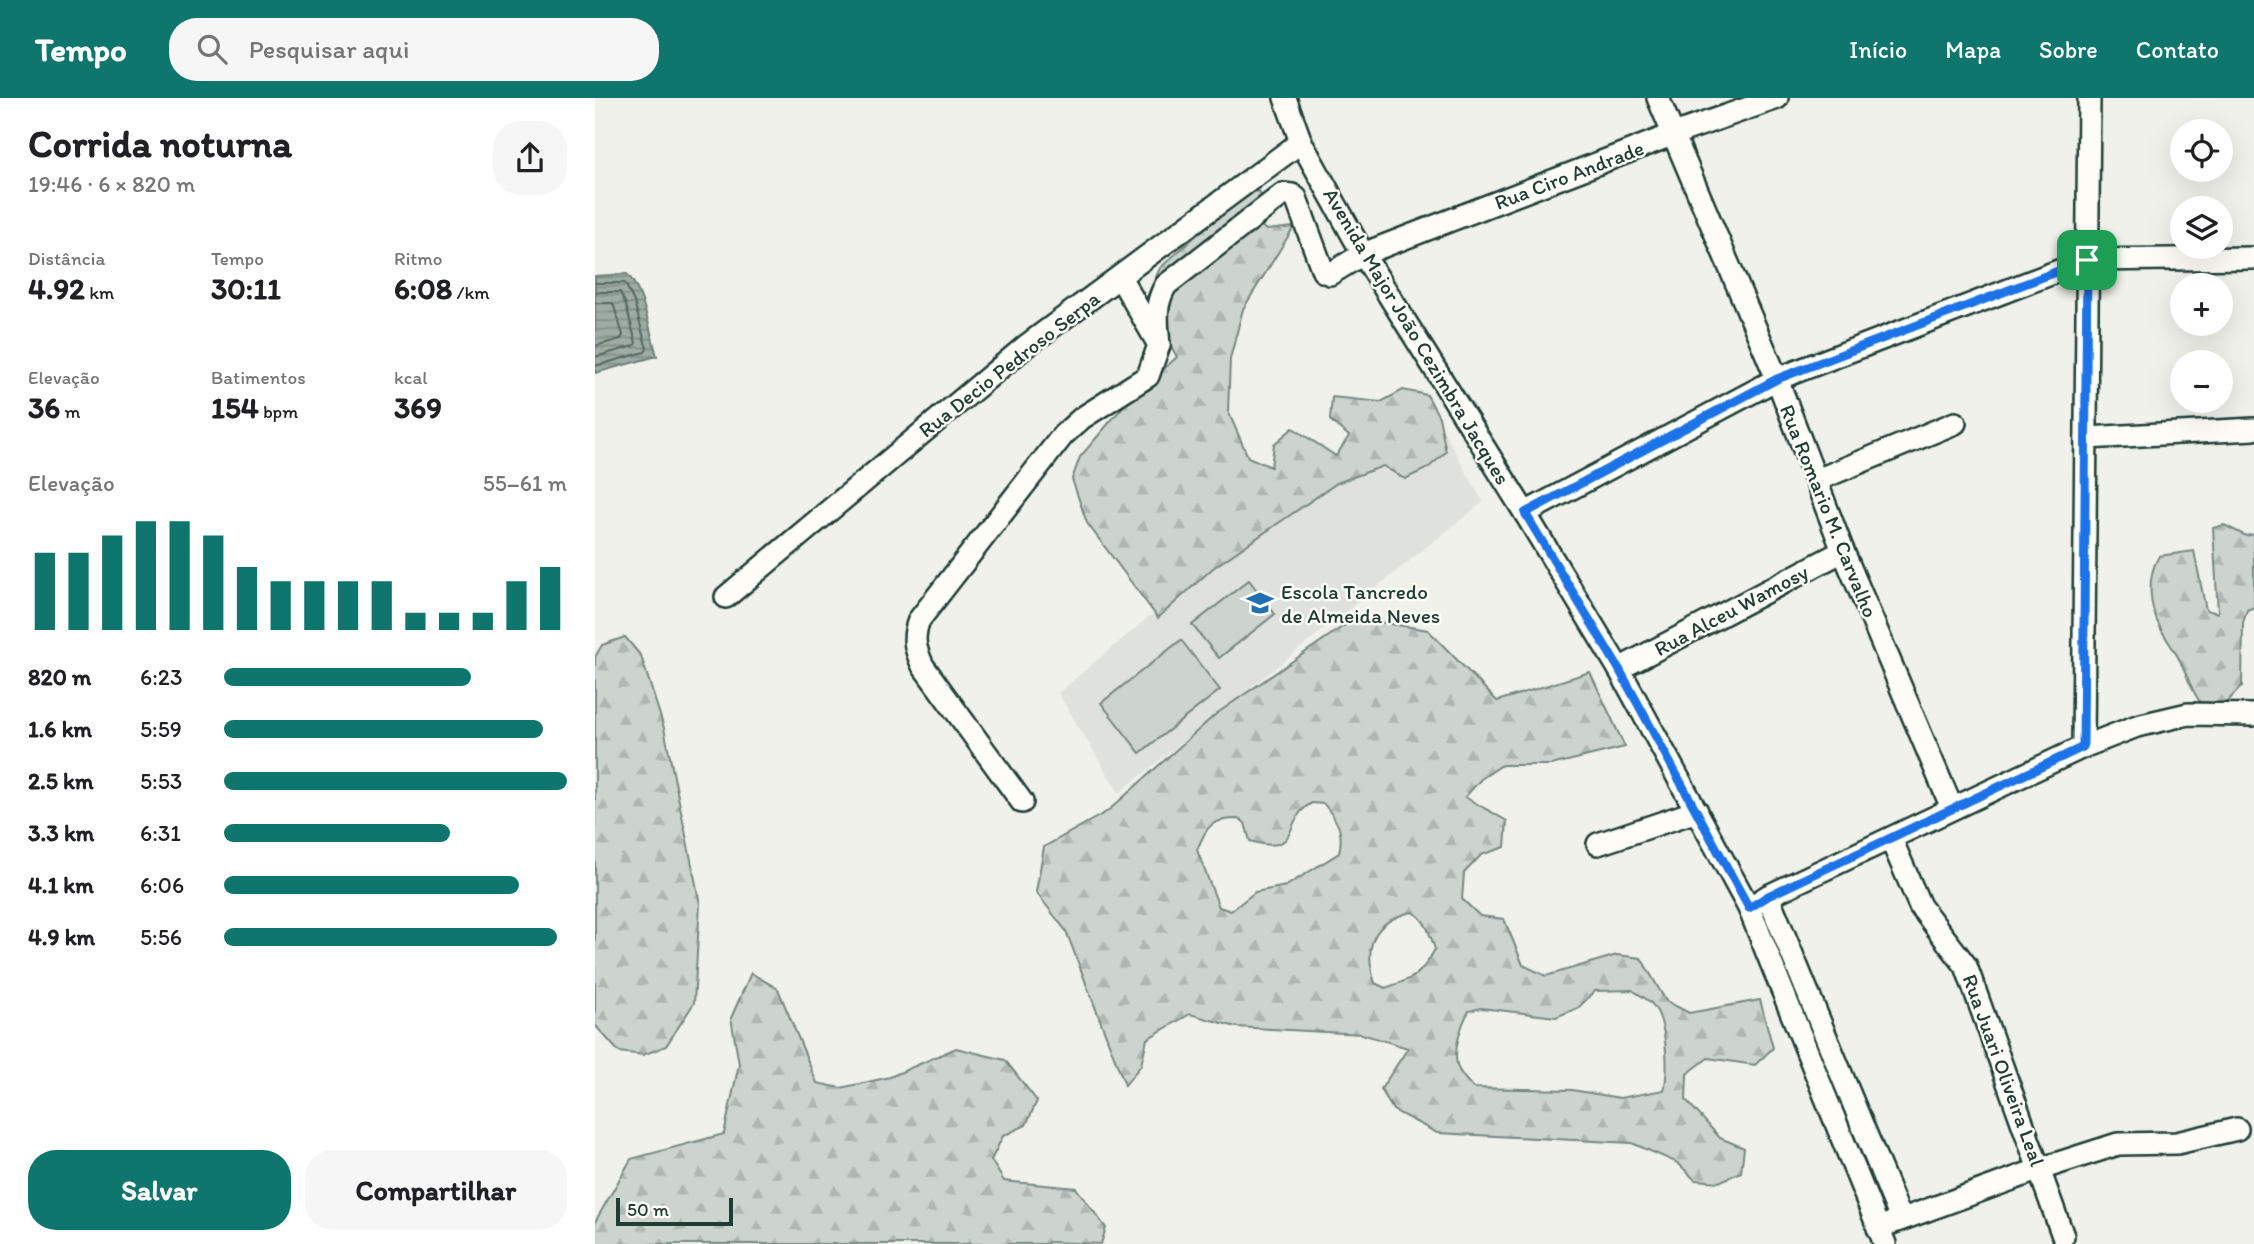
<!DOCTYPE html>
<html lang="pt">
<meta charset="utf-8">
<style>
body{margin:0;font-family:Itim,sans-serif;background:#f6f6f6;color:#202124;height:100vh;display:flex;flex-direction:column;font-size:26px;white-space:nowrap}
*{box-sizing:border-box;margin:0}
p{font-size:23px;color:#757577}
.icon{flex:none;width:38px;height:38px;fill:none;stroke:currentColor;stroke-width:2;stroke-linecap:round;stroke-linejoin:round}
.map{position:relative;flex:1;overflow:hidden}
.panel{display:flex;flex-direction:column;background:#fff;width:595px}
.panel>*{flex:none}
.controls{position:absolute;left:1575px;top:21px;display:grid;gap:14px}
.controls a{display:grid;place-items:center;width:63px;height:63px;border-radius:50%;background:#fff;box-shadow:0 7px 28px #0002;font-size:35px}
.scale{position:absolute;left:21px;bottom:18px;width:117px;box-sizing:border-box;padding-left:7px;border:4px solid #1f3d34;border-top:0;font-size:19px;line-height:24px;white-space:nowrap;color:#1f3d34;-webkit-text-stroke:5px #fdfcf7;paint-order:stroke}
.pin{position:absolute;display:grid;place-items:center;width:60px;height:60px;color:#fff;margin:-30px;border-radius:14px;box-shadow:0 4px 10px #0006}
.round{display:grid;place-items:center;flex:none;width:74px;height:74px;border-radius:28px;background:#f6f6f6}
.summary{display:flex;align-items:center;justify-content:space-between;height:119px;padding:0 28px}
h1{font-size:38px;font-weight:700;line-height:52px}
.figures{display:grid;grid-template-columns:repeat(3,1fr);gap:10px;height:119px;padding:7px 28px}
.figures div{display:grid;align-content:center}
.figures b{font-size:30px;font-weight:700}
.figures small{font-size:19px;font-weight:400}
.figures p{font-size:19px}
.chart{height:196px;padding:14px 28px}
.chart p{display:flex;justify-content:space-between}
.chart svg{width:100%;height:126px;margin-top:7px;stroke:#0f766e;stroke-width:6}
.cta{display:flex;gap:14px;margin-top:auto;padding:14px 28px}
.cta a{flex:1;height:80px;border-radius:28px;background:#0f766e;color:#fff;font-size:28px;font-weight:700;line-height:80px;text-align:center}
.cta a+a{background:#f6f6f6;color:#202124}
ul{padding:0 28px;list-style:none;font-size:23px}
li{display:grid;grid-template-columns:112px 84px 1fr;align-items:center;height:52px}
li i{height:18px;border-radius:9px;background:#0f766e}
header{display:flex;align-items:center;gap:42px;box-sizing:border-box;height:98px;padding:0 35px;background:#0f766e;color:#fff}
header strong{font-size:33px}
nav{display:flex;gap:38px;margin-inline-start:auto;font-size:24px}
.search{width:490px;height:63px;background:#f6f6f6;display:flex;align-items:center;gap:18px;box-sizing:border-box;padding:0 24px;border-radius:28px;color:#757577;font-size:26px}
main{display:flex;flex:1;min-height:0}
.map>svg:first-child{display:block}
.built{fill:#dfe2dc}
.forest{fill:url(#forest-firs);stroke:#768880;stroke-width:2;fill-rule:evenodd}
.green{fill:#cdd3cd;stroke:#768880;stroke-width:2}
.water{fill:url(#water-rules);stroke:#6c8077;stroke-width:2}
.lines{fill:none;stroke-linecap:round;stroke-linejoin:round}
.shore{stroke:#526961;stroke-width:2}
.minor-casing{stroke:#1f3d34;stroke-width:26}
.minor{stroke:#fdfcf7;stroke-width:21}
.route-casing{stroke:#fff;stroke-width:14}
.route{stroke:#1a73e8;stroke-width:9}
.labels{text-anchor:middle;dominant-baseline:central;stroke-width:5;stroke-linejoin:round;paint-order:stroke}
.street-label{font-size:21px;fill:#1f3d34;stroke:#fdfcf7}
.poi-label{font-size:21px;fill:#1f3d34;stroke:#fdfcf7;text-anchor:start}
</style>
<header>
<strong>Tempo</strong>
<div class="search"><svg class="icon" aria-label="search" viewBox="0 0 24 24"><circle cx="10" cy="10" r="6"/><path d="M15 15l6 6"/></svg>Pesquisar aqui</div>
<nav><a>Início</a><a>Mapa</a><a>Sobre</a><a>Contato</a></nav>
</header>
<main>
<section class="panel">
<div class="summary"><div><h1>Corrida noturna</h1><p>19:46 · 6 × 820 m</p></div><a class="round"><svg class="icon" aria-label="share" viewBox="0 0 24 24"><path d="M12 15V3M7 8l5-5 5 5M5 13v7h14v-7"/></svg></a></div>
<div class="figures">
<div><p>Distância</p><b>4.92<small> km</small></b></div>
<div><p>Tempo</p><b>30:11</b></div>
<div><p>Ritmo</p><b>6:08<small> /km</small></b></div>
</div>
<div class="figures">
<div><p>Elevação</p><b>36<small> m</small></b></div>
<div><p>Batimentos</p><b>154<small> bpm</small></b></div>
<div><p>kcal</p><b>369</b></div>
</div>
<div class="chart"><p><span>Elevação</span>55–61 m</p>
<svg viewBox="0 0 160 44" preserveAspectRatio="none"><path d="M5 44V17M15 44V17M25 44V11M35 44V6M45 44V6M55 44V11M65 44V22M75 44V27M85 44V27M95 44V27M105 44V27M115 44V38M125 44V38M135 44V38M145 44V27M155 44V22"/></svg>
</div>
<ul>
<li><b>820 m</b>6:23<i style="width:72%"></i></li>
<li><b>1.6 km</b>5:59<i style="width:93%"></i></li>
<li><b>2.5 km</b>5:53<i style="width:100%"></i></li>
<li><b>3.3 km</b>6:31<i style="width:66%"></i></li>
<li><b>4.1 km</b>6:06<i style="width:86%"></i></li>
<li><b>4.9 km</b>5:56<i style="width:97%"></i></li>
</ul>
<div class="cta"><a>Salvar</a><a>Compartilhar</a></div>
</section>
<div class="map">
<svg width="1659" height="1146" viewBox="0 0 1659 1146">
<defs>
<pattern id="forest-firs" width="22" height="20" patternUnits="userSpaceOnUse" patternTransform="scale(1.75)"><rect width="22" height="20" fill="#cdd3cd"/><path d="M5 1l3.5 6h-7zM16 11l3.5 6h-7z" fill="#b0b6b1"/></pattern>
<pattern id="water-rules" width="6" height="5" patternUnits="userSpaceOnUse" patternTransform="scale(1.75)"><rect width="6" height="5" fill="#9faca4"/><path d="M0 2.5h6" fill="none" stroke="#818d86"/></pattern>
</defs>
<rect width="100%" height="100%" fill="#f0f1eb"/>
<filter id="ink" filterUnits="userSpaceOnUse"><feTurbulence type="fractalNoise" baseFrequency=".0143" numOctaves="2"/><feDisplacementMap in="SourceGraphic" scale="14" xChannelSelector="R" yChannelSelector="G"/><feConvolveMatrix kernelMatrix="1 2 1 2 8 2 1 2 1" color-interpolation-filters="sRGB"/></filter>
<g filter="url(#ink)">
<!-- built -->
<path class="built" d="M825 291 888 404 524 695 463 595Z"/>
<!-- forest -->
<g class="forest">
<path d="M652 92 665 94 666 105 651 115 671 132 699 129 648 211 635 261 633 313 653 359 676 369 679 346 698 330 741 358 754 338 735 322 737 299 786 304 808 292 832 297 844 319 851 354 833 370 810 381 788 368 742 385 618 470 563 520 492 425 477 381 485 359 531 305 582 259 551 201 565 170Z"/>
<path d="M1629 427 1651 438 1659 436V509L1652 512 1648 525 1647 588 1630 606 1605 604C1595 590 1591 574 1583 559 1578 550 1571 541 1566 531 1554 510 1551 479 1564 458L1599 453 1611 512 1623 515 1618 430Z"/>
<path d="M760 520 833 532 902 603 995 574 1030 649 956 667H907L886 681 870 699 912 723 910 749 886 757 869 775 867 801 885 818 909 821 928 867 951 878 1022 857 1046 860 1071 903 1094 915 1165 902 1178 950 1160 967 1113 960 1092 976 1091 1002 1125 1040 1149 1050 1146 1074 1124 1084 1100 1082 1083 1065 1037 1045 842 1035 798 1012 786 991 813 950 767 936 641 929 595 916 552 941 546 967 530 987 471 833 441 794 449 749 513 713 621 616ZM717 705 729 706C743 724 749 733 744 755L691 788 660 794 636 813 624 809 602 752C613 726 616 721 645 721L650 725 655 743C708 759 686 721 717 705ZM817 814C831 820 835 837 840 851 826 878 818 881 790 890L780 885C768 848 778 823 817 814ZM1037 892C1043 896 1051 900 1056 905 1072 920 1074 972 1069 992L1025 1000 977 992 878 990C873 984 867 978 864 972 856 956 866 927 874 913L886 910 961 919 983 910 1000 893Z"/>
<path d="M30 539 46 558 69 630 105 806 99 905 71 948 48 957 24 954 0 927V559L7 547Z"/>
<path d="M156 875 183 891 222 985 246 990 295 979 361 950 410 962 442 1003 431 1027 408 1038 396 1062 409 1083 481 1090 511 1130 506 1146 453 1144 452 1146H0V1124L36 1061 129 1036 144 966 136 920Z"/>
</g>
<!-- green -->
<g class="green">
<path d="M654 482 680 516 624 560 597 527Z"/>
<path d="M586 542 625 592 545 655 506 605Z"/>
</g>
<!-- water -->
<path class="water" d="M32 176C49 193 55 235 62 258L0 275V178Z"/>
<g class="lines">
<!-- shore -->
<g class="shore">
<path d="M0 185H30L39 204 52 251 50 254 0 268"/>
<path d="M0 194H25L31 207 41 245 39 248 0 259"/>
<path d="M0 205H18L28 237 26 241 0 248"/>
</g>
<!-- minor casing -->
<g class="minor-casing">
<g id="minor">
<path d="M690 0 706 44 768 156 930 415 1024 571 1154 810 1290 1146"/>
<path d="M1063 0 1182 281 1248 453 1357 710"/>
<path d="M564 247C562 224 559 207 571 187L688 96 697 97 701 100 728 173 735 176 768 156 1079 36 1182 0"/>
<path d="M1491 340 1659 331"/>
<path d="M1222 382 1360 325"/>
<path d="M930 415 1182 281 1492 162 1659 160"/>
<path d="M131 499 431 248 706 44"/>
<path d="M1024 571 1248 453"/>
<path d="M1488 649 1494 0"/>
<path d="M427 704 328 568C320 551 317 540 324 522L468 337 487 320 553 278 564 247 525 179"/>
<path d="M1296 741 1325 808 1371 868 1468 1138"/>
<path d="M1003 746 1102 713"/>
<path d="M1173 798 1306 1121"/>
<path d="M1154 810 1173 798 1488 649 1542 628 1593 616 1659 617"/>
<path d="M1283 1130 1445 1071 1523 1046 1582 1045 1642 1031"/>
</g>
</g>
<!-- minor -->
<use href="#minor" class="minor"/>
</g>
</g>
<g class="lines" filter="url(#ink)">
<!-- route casing -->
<g class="route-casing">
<path id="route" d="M1492 162 1488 649 1173 798 1154 810 1024 571 930 415 1182 281Z"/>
</g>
<!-- route -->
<use href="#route" class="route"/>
</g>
<!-- icons -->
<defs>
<g id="school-bare" transform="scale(2.1)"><path d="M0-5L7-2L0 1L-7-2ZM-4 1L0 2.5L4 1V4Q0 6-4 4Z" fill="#1f6fb2" stroke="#fdfcf7" stroke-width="2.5" paint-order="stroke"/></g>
</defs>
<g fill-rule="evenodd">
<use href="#school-bare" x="665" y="505"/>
</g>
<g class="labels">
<!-- street labels -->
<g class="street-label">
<text transform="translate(974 77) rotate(-21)">Rua Ciro Andrade</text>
<text transform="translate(822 238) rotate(59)">Avenida Major João Cezimbra Jacques</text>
<text transform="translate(414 266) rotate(-38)">Rua Decio Pedroso Serpa</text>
<text transform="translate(1234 413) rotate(68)">Rua Romario M. Carvalho</text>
<text transform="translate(1136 512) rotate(-28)">Rua Alceu Wamosy</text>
<text transform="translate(1409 972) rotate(70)">Rua Juari Oliveira Leal</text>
</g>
<!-- poi labels -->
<g class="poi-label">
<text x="686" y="493">Escola Tancredo<tspan x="686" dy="24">de Almeida Neves</tspan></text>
</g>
</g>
</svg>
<div class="controls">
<a><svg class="icon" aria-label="locate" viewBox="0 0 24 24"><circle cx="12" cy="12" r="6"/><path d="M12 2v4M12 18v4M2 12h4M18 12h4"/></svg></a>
<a><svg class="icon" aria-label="layers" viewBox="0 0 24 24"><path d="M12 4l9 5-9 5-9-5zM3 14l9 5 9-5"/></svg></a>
<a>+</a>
<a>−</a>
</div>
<div class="scale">50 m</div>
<div class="pin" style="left:1492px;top:162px;background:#1e9e55"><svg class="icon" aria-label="arrive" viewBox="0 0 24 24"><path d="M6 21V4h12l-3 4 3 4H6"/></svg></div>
</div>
</main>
